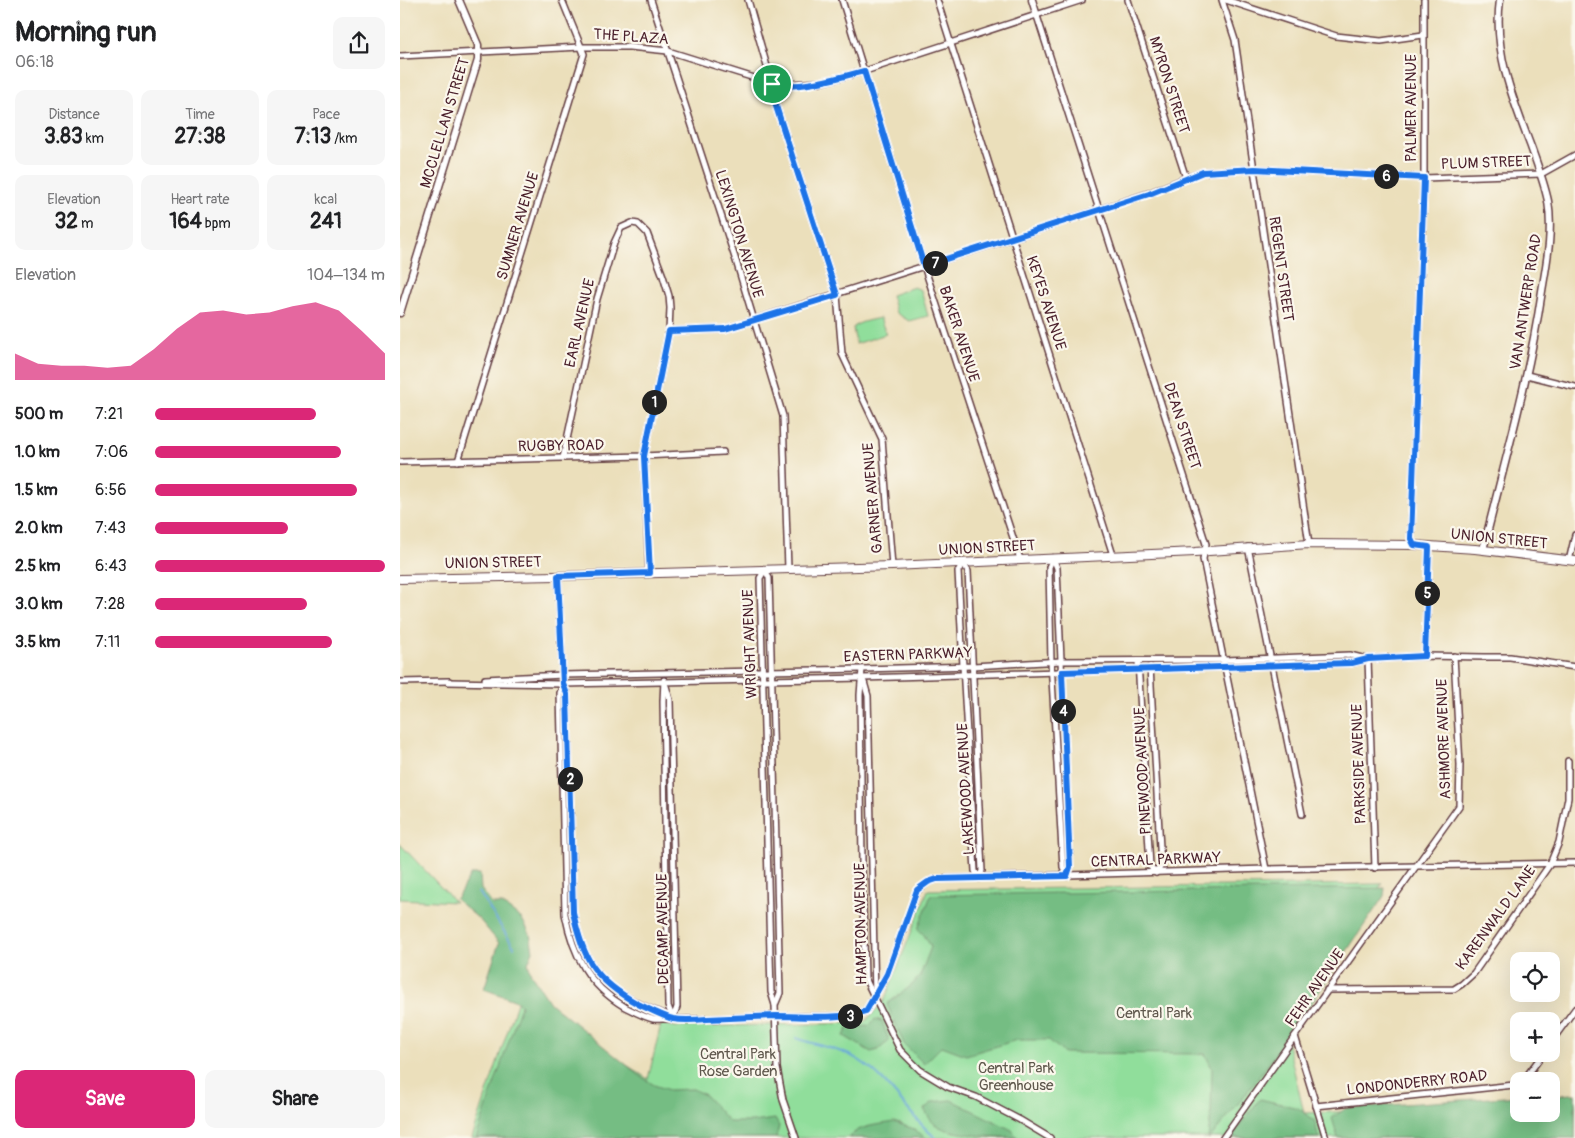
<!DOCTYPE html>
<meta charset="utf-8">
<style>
body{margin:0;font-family:Pangolin,sans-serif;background:#f6f6f6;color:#202124;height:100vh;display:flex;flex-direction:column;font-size:19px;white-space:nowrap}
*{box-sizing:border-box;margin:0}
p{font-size:16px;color:#757577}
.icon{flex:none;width:28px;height:28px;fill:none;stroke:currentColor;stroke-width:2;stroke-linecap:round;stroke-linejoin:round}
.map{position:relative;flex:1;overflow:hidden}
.panel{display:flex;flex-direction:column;background:#fff;width:400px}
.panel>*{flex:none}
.buttons{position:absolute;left:1110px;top:952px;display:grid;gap:10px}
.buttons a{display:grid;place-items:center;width:50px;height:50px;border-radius:10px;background:#fff;box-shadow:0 5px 20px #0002;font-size:25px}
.pin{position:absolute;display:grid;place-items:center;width:42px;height:42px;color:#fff;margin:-21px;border:2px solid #fff;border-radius:50%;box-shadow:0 1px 5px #0007}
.km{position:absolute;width:25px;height:25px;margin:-12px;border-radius:50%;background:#222;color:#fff;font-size:14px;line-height:25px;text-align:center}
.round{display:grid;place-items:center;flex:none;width:52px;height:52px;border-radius:10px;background:#f6f6f6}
.head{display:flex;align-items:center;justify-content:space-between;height:85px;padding:0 15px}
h1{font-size:28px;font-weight:800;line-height:38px}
.stats{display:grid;grid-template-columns:repeat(3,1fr);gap:8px;height:85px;padding:5px 15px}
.stats div{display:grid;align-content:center;border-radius:10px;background:#f6f6f6;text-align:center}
.stats b{font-size:21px;font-weight:800}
.stats small{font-size:14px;font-weight:400}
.stats p{font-size:14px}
.chart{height:140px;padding:10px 15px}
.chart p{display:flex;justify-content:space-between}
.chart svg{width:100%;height:90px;margin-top:5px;fill:#db2777;opacity:.7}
.action{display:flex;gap:10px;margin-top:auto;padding:10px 15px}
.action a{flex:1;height:58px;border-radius:10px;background:#db2777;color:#fff;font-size:20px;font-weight:800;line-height:58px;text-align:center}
.action a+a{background:#f6f6f6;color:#202124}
ul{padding:0 15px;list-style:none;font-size:16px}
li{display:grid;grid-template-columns:80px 60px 1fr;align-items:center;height:38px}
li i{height:12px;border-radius:6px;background:#db2777}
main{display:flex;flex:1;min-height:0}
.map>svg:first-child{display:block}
.green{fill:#90de9b;stroke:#6d7e63}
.forest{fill:#74bd83;stroke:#5f6e57}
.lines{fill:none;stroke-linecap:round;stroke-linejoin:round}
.stream{stroke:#66a6d9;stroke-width:2}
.minor-casing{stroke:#623c41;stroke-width:8}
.tertiary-casing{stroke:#623c41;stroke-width:9}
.secondary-casing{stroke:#623c41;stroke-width:10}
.minor{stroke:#fff;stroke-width:5}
.tertiary{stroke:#fff;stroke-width:6}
.secondary{stroke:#fff;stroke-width:8}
.route-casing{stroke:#fff;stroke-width:10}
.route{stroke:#1a73e8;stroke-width:6}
.labels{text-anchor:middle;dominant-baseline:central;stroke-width:4.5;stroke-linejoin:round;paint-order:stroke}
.street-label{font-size:15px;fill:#4a1f2b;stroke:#fbf7ec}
.park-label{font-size:15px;fill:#5f584d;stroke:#fbf7ec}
</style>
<main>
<section class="panel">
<div class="head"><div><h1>Morning run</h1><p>06:18</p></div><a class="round"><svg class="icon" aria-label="share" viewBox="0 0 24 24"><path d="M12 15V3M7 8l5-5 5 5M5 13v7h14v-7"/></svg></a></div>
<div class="stats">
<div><p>Distance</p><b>3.83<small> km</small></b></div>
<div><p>Time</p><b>27:38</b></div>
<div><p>Pace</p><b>7:13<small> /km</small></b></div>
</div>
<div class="stats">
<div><p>Elevation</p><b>32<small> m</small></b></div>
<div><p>Heart rate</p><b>164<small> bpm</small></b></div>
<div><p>kcal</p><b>241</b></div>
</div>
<div class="chart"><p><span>Elevation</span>104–134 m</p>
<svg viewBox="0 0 160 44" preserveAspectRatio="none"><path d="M0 44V31L10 36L20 37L30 37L40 38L50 37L60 29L70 19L80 11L90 10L100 12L110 11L120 8L130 6L140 10L150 20L160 31V44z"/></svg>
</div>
<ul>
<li><b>500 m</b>7:21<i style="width:70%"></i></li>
<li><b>1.0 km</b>7:06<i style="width:81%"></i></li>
<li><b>1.5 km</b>6:56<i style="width:88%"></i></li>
<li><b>2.0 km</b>7:43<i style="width:58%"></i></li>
<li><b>2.5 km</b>6:43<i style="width:100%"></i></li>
<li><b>3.0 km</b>7:28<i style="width:66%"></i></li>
<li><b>3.5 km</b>7:11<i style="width:77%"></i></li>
</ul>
<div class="action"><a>Save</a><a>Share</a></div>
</section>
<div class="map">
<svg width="1175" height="1138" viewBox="0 0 1175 1138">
<rect width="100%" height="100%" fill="#fbf7ec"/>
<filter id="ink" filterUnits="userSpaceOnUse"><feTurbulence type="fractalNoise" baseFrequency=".02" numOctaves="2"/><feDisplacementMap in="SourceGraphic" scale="10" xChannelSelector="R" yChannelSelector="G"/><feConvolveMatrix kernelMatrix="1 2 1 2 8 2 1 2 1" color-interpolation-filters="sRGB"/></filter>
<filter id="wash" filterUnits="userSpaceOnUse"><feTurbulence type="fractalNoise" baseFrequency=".0096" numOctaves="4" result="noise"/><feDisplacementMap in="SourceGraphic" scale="20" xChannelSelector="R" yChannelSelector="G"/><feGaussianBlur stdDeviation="1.12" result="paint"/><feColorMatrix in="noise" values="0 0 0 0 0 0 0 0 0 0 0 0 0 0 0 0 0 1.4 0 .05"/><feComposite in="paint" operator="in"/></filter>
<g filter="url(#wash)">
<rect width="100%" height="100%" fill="#ebdfbb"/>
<!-- green -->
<g class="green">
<path d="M514 287 521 290 528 316 509 321 496 313 491 295Z"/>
<path d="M480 318 486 334 456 344 453 328C457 322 472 320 480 318Z"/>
<path d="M0 844 55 902 0 899Z"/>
<path d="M982 884 881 1015 904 1113 1119 1106V1114H1151L1175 1104V1138H72L127 973 150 1006 195 1044 248 1079 261 1024 276 1027 464 1023 484 1001 528 890Z"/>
</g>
<!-- forest -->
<g class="forest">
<path d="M71 874H80L81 889 92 904H102L122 919 130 934 133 951 128 963 131 974 150 1003 239 1075 254 1085 269 1090 293 1089 306 1096 329 1122H353L375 1119 379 1126 376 1138H76L121 1005 114 1000 84 989 99 943 79 919 55 899 58 896Z"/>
<path d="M985 888 984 896C928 978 875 1062 810 1138H808L811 1113 812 1068 805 1054 664 1053 649 1040H617L566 1055 542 1046 524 1064 504 1044 487 1004 512 985 520 976 531 947 524 935 518 929 531 895Z"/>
<path d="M475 1019 482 1021 489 1041 478 1050 471 1052 444 1036 448 1028 469 1026Z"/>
<path d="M1175 1094V1138H938L932 1118 946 1108 1119 1096V1114H1151V1095Z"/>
<path d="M860 1099 898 1108 914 1120 919 1138H830Z"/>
<path d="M551 1100 612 1130 617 1137C602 1138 549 1135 536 1125 531 1122 527 1114 524 1109L533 1102Z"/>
<path d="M494 1122 514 1129 526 1138H449C457 1125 480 1125 494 1122Z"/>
</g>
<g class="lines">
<!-- stream -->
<g class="stream">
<path d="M79 892 114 947"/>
<path d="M396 1038C415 1045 441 1049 457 1059 490 1079 507 1115 536 1138"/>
</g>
</g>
</g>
<g filter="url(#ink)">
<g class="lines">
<!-- minor casing -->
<g class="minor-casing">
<g id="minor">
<path d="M251 0 337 264 383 416 388 569"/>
<path d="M348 0 372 84 374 100 437 295 442 354 482 439 492 566"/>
<path d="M442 0 524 266 620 559"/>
<path d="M537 0 713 555"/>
<path d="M728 0 786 178"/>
<path d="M822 0 835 40 909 544"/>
<path d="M826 0 936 36 981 41 1023 35"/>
<path d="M637 16 806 544 803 559 866 869"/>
<path d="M0 56 181 47H229L268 51 377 85 406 83 422 82 465 71 682 0"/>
<path d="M269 331 325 329 613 238 749 193 786 178 803 172 855 169 1024 178 1141 174 1175 155"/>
<path d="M1127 375 1175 387"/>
<path d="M163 458 197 299 214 243 221 228 232 223 238 224 247 233 263 276 269 296 270 308 269 331 244 456 249 573"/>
<path d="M58 461 184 54 162 0"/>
<path d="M0 462 244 456 323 452"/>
<path d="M1014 545 1011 539 1024 178V0"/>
<path d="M848 547 902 814"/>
<path d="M653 558 649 567 651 662 663 867 667 876"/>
<path d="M653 558 657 568 670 867 667 875"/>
<path d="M1169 561 1175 535"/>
<path d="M563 563 568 571 582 871 579 878"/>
<path d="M563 563 558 571 563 666 575 871 579 878"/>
<path d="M365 570 369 578 380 993 375 1005 377 1068 383 1100 396 1138"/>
<path d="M365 570 360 578 371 992 375 1005"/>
<path d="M158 576 163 684 167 694 173 912C186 978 210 993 270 1017"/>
<path d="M1025 656 1029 547"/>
<path d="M968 659 975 868"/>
<path d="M738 661 750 866 756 873 761 866 750 667"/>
<path d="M462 669 460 695 462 862 465 978 500 1050 520 1070 548 1087 576 1097 620 1120 650 1138"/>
<path d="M85 679 163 675 462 669 573 666 661 661 825 660 950 655 966 659"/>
<path d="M264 680 263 701 268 1006 273 1019"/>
<path d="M0 682 49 681"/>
<path d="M48 682 163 684 463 678 953 663 968 659 1025 656 1084 657H1110L1175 667"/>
<path d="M464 682 468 696 475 995"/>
<path d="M163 684 160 693 165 914C173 955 188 985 225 1007 233 1011 244 1017 253 1019 259 1020 266 1018 272 1019 305 1020 338 1018 372 1016 403 1015 436 1020 466 1011L487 974 517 891 528 882 537 879 866 869 1175 863"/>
<path d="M266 686 270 700 277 1007 273 1018"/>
<path d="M927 990 1054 989 1062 984 1074 973 1150 864 1159 842 1168 798V761"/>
<path d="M1151 1042 1175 1009"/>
<path d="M1121 1081 1126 1077 1143 1054"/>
<path d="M916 1106 1114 1085 1119 1082"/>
<path d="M823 1138 895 1036"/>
<path d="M926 1138 895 1036 1059 806 1060 765 1054 656"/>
</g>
</g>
<!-- tertiary casing -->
<g class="tertiary-casing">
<g id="tertiary">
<path d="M632 0 637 16"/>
<path d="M0 313 78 60V45L59 0"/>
<path d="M1083 550C1104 464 1129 379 1142 291 1147 261 1153 231 1148 201 1144 182 1137 164 1131 147 1113 100 1093 51 1100 0"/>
</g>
</g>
<!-- secondary casing -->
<g class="secondary-casing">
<path id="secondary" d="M0 579 158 576 492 566 795 552 909 544 1014 545 1075 549 1175 561"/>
</g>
<!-- minor -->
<use href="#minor" class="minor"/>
<!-- tertiary -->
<use href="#tertiary" class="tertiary"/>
<!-- secondary -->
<use href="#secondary" class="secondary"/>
</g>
</g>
<g class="lines" filter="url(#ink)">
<!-- route casing -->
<g class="route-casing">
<path id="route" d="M464 71 524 266 749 194 803 172 855 169 1024 178 1011 539 1014 545 1029 547 1025 656 968 659 952 663 662 672 670 867 667 876 537 879 528 882 517 890 487 974 466 1011C438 1020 406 1016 376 1016 353 1017 330 1018 307 1019 296 1020 284 1021 273 1019 262 1016 249 1009 238 1004 195 980 183 960 173 912L167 694 163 684 158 576 250 573 244 456 269 331 325 329 437 295 374 100 372 84C398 90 438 78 464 71Z"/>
</g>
<!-- route -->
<use href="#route" class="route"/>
</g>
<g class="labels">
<!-- street labels -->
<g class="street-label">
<text transform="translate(231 37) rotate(4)">THE PLAZA</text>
<text transform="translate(769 85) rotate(72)">MYRON STREET</text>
<text transform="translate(1011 108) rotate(-90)">PALMER AVENUE</text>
<text transform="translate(45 123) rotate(-73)">MCCLELLAN STREET</text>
<text transform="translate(1086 163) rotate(-2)">PLUM STREET</text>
<text transform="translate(118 226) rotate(-73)">SUMNER AVENUE</text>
<text transform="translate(339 234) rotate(73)">LEXINGTON AVENUE</text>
<text transform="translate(881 269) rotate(82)">REGENT STREET</text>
<text transform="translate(1126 302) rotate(-81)">VAN ANTWERP ROAD</text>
<text transform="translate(646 303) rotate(72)">KEYES AVENUE</text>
<text transform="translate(180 323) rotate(-77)">EARL AVENUE</text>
<text transform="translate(559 334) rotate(72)">BAKER AVENUE</text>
<text transform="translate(782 426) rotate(72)">DEAN STREET</text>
<text transform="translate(161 446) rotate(-1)">RUGBY ROAD</text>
<text transform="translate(473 498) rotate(-95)">GARNER AVENUE</text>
<text transform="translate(1099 539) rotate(6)">UNION STREET</text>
<text transform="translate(587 548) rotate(-3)">UNION STREET</text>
<text transform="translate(93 563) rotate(-1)">UNION STREET</text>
<text transform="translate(350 644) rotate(-92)">WRIGHT AVENUE</text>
<text transform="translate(508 655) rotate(-2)">EASTERN PARKWAY</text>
<text transform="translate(1044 739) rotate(-92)">ASHMORE AVENUE</text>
<text transform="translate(959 764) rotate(-92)">PARKSIDE AVENUE</text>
<text transform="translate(743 771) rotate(-93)">PINEWOOD AVENUE</text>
<text transform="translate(566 789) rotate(-93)">LAKEWOOD AVENUE</text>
<text transform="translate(756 860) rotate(-2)">CENTRAL PARKWAY</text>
<text transform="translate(1096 918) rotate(-54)">KARENWALD LANE</text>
<text transform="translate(461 924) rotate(-91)">HAMPTON AVENUE</text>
<text transform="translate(263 929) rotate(-91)">DECAMP AVENUE</text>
<text transform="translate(915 988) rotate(-55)">FEHR AVENUE</text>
<text transform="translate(1017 1083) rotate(-6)">LONDONDERRY ROAD</text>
</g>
<!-- park labels -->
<g class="park-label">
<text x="754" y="1013">Central Park</text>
<text x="338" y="1054">Central Park<tspan x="338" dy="17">Rose Garden</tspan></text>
<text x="616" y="1068">Central Park<tspan x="616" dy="17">Greenhouse</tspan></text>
</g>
</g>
</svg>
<div class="buttons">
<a><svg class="icon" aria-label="locate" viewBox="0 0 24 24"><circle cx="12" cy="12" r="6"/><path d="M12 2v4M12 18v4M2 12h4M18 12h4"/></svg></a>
<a>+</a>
<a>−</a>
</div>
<div class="pin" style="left:372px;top:84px;background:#1e9e55"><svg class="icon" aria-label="arrive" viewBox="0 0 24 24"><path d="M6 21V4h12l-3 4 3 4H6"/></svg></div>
<b class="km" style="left:254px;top:402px">1</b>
<b class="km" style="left:170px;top:779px">2</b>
<b class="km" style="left:450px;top:1016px">3</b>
<b class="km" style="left:663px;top:711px">4</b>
<b class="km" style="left:1027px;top:593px">5</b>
<b class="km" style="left:986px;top:176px">6</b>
<b class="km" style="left:535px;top:263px">7</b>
</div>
</main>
